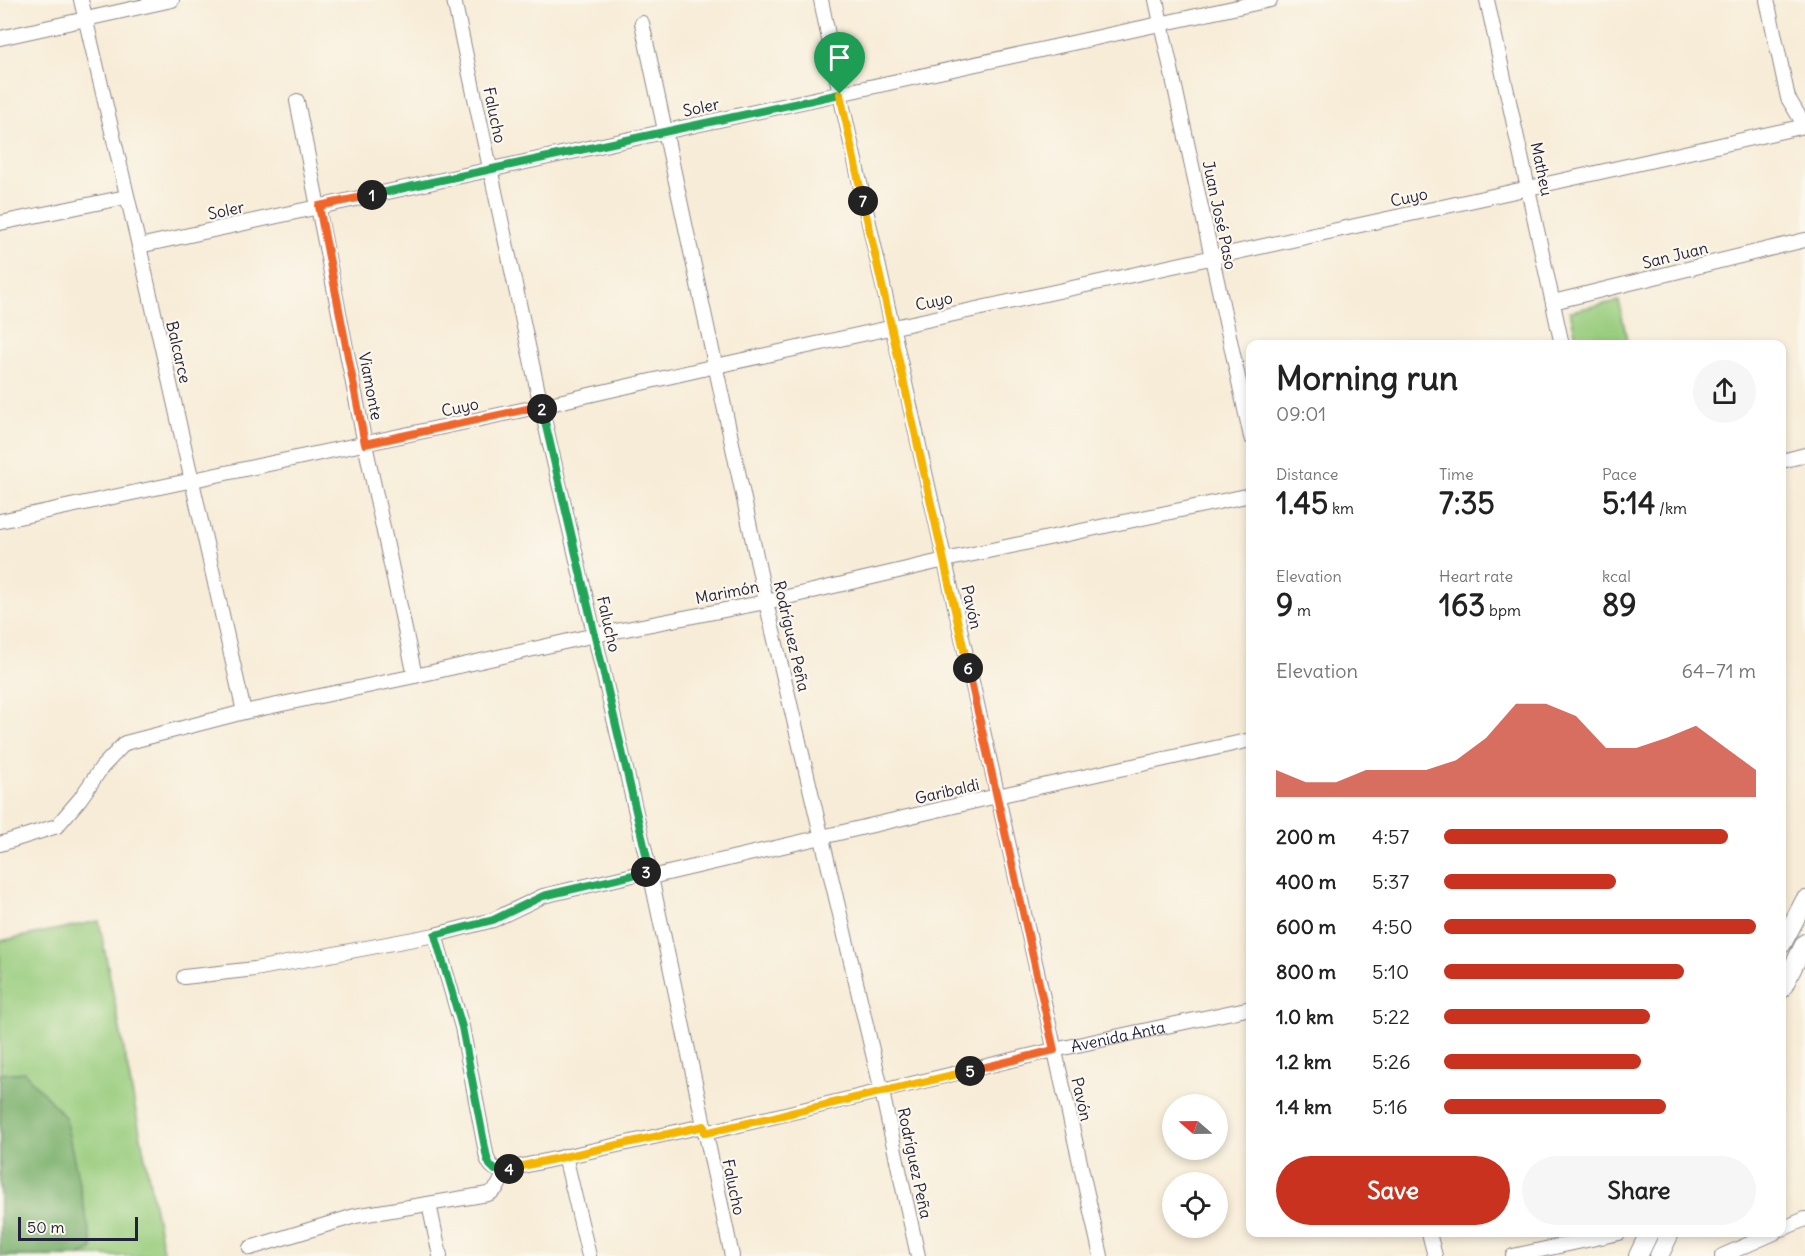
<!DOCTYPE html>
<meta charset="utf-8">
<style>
body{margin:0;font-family:Delius,sans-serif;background:#f6f6f6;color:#222;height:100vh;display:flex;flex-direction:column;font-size:22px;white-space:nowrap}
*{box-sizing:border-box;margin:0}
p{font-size:20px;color:#767676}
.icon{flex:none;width:33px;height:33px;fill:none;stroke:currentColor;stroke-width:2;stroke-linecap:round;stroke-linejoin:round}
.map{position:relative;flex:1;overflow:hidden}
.drawer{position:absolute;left:1246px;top:340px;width:540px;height:897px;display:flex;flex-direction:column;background:#fff;border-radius:12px;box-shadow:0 3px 9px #0003}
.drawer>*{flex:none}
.needle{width:39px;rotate:290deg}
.tools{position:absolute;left:1162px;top:1094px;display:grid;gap:12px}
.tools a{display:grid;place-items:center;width:66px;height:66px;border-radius:50%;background:#fff;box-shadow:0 3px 9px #0003;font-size:30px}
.scale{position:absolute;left:18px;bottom:15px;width:120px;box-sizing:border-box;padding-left:6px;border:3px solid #22223b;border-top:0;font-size:16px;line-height:21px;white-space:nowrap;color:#22223b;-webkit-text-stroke:4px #fbf7ec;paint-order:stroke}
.pin{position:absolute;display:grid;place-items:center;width:51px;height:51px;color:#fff;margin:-62px -26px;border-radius:50% 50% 50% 0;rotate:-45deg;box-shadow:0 0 6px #0007}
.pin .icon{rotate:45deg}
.km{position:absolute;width:30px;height:30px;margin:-15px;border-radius:50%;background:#222;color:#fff;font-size:16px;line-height:30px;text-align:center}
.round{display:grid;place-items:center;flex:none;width:63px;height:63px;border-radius:32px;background:#f6f6f6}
.headline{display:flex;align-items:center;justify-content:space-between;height:102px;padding:0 30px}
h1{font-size:33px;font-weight:700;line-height:45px}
.metrics{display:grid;grid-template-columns:repeat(3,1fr);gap:9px;height:102px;padding:6px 30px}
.metrics div{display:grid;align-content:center}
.metrics b{font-size:30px;font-weight:700}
.metrics small{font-size:16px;font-weight:400}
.metrics p{font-size:16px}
.chart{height:168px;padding:12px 30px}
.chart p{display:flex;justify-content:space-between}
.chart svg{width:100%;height:108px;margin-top:6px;fill:#c8321e;opacity:.7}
.cta{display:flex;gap:12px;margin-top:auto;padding:12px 30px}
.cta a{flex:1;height:69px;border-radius:36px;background:#c8321e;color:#fff;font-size:24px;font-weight:700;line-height:69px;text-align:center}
.cta a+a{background:#f6f6f6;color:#222}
ul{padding:0 30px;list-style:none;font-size:20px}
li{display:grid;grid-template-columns:96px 72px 1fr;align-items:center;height:45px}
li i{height:15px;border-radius:8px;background:#c8321e}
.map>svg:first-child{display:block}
.green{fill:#98cc7d;stroke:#5d775c;stroke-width:1.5}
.forest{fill:#7ab06c;stroke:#4e6954;stroke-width:1.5}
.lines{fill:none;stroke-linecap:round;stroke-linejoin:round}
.minor-casing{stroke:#8c8789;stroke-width:16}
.secondary-casing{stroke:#8c8789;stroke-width:20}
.minor{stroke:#fff;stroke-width:14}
.secondary{stroke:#fff;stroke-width:18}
.split-1-casing{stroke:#fff;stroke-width:12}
.split-2-casing{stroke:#fff;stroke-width:12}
.split-3-casing{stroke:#fff;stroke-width:12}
.split-4-casing{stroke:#fff;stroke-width:12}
.split-5-casing{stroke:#fff;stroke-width:12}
.split-6-casing{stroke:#fff;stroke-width:12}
.split-7-casing{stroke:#fff;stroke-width:12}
.split-8-casing{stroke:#fff;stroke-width:12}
.split-1{stroke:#22a559;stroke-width:8}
.split-2{stroke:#f0652b;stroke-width:8}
.split-3{stroke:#22a559;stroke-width:8}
.split-4{stroke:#22a559;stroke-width:8}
.split-5{stroke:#f5b400;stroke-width:8}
.split-6{stroke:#f0652b;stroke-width:8}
.split-7{stroke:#f5b400;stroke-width:8}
.split-8{stroke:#f5b400;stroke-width:8}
.labels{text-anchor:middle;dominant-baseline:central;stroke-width:4.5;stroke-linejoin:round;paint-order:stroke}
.street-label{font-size:16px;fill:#22223b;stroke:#fbf7ec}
</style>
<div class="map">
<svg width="1805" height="1256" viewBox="0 0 1805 1256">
<rect width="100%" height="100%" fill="#fbf7ec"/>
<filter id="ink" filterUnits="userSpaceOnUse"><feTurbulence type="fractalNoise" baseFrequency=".0167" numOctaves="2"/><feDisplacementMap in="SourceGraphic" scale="12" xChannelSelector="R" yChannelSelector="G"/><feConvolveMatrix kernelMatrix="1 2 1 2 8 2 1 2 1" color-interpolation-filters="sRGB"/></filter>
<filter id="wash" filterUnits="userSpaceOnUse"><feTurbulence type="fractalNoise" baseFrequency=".008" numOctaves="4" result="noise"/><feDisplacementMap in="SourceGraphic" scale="24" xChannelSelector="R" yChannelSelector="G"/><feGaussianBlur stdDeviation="1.35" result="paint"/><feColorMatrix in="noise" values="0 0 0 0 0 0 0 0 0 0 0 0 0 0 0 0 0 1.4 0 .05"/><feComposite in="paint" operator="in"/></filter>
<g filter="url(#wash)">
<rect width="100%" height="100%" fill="#f7ecd7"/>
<!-- green -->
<g class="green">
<path d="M1619 301 1628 345H1578L1570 311Z"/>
<path d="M99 921 164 1256H0V941Z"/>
</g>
<!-- forest -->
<path class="forest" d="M24 1072 65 1117 93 1249 77 1256H0V1074Z"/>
</g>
<g filter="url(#ink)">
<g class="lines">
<!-- minor casing -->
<g class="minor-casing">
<g id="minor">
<path d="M81 0 139 246 244 712"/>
<path d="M454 0 541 406 651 877 732 1256"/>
<path d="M821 0 840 94 1101 1256"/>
<path d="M1156 0 1251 437"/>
<path d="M1487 0 1562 345"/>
<path d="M1767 0 1788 98 1805 126"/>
<path d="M642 23 766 602 882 1092 918 1256"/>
<path d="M0 38 172 0"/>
<path d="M297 101 365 444 415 676"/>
<path d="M0 223 126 197"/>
<path d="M139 246 1270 0"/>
<path d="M1553 302 1805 240"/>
<path d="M1782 461 1805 455"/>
<path d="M0 521 541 406 716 366 1529 188 1805 126"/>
<path d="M0 844 57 826 80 799 102 767 125 743 244 712 415 676 595 635 766 602 945 560 1251 495"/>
<path d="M651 877 997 796 1251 740"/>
<path d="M435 935 462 1027 487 1158C491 1168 495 1170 505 1170L703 1126"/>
<path d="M184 977 255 969 435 935 493 920 543 896 650 871"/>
<path id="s1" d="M705 1133 1054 1050 1251 1008"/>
<path d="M565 1156 589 1256"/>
<path d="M429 1204 440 1256"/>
<path d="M1782 1229 1805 1219"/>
<path d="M1429 1233 1435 1256"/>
<path d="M250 1248 355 1216 488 1194C499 1190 501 1180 505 1170"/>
<path d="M1513 1256 1619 1233"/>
<path d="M1722 1256 1774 1233"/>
</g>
</g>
<!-- secondary casing -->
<g class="secondary-casing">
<g id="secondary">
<path d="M1782 944 1805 900"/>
<path d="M1782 989 1805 943"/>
<path d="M1638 1256 1649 1233"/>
<path d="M1659 1256 1670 1233"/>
</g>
</g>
<!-- minor -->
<use href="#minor" class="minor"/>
<!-- secondary -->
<use href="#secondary" class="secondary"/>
</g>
</g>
<g class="lines" filter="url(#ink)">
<!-- split-1 casing -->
<g class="split-1-casing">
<path id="split-1" d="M372 195 840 94"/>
</g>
<!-- split-2 casing -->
<g class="split-2-casing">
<path id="split-2" d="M372 195 319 206 365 444 541 406 542 409"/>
</g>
<!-- split-3 casing -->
<g class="split-3-casing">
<path id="split-3" d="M542 409 650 871 646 872"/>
</g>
<!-- split-4 casing -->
<g class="split-4-casing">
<path id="split-4" d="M509 1169 495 1170 490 1165 487 1158 462 1027 435 935 493 920 543 896 646 872"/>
</g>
<!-- split-5 casing -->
<g class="split-5-casing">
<path id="split-5" d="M509 1169 704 1126 705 1133 970 1071"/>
</g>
<!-- split-6 casing -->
<g class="split-6-casing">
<path id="split-6" d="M968 668 1054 1050 970 1071"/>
</g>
<!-- split-7 casing -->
<g class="split-7-casing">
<path id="split-7" d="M863 201 968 668"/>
</g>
<!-- split-8 casing -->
<g class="split-8-casing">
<path id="split-8" d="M840 94 863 201"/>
</g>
<!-- split-1 -->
<use href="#split-1" class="split-1"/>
<!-- split-2 -->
<use href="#split-2" class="split-2"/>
<!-- split-3 -->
<use href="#split-3" class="split-3"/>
<!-- split-4 -->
<use href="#split-4" class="split-4"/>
<!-- split-5 -->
<use href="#split-5" class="split-5"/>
<!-- split-6 -->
<use href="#split-6" class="split-6"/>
<!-- split-7 -->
<use href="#split-7" class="split-7"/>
<!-- split-8 -->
<use href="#split-8" class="split-8"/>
</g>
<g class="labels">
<!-- street labels -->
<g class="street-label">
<text transform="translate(701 107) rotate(-12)">Soler</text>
<text transform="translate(495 115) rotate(78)">Falucho</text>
<text transform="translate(1542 169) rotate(78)">Matheu</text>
<text transform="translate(1409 197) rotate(-12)">Cuyo</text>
<text transform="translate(226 210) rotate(-12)">Soler</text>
<text transform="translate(1220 215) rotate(78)">Juan José Paso</text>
<text transform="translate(1675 255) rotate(-14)">San Juan</text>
<text transform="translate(934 301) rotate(-12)">Cuyo</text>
<text transform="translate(179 352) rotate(77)">Balcarce</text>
<text transform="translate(371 386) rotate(79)">Viamonte</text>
<text transform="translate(460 407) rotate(-12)">Cuyo</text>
<text transform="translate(727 592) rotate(-11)">Marimón</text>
<text transform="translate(972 607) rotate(77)">Pavón</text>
<text transform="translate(609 624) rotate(77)">Falucho</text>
<text transform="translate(792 636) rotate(77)">Rodríguez Peña</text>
<text transform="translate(947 791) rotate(-13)">Garibaldi</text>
<text stroke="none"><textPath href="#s1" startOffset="424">Avenida Anta</textPath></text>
<text transform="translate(1082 1099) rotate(77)">Pavón</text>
<text transform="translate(915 1163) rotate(78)">Rodríguez Peña</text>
<text transform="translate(734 1187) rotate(78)">Falucho</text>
</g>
</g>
</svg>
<div class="tools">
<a><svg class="needle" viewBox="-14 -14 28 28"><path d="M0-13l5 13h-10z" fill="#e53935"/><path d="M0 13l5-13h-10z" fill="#767676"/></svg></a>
<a><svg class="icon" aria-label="locate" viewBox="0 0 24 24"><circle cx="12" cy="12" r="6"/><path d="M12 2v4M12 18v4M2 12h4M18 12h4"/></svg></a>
</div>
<div class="scale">50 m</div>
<div class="pin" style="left:840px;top:94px;background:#1e9e55"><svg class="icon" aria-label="arrive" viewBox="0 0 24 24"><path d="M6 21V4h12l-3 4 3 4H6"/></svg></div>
<b class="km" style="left:372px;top:195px">1</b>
<b class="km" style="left:542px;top:409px">2</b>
<b class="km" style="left:646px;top:872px">3</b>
<b class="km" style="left:509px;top:1169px">4</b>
<b class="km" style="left:970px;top:1071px">5</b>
<b class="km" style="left:968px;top:668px">6</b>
<b class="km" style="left:863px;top:201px">7</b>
<section class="drawer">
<div class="headline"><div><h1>Morning run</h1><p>09:01</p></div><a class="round"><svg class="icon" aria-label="share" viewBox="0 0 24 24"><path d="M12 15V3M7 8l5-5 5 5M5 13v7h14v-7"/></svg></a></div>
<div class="metrics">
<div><p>Distance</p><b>1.45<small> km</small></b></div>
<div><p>Time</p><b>7:35</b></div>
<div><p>Pace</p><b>5:14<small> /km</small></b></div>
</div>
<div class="metrics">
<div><p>Elevation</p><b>9<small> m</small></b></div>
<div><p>Heart rate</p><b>163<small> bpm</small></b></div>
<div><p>kcal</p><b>89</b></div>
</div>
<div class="chart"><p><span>Elevation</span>64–71 m</p>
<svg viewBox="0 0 160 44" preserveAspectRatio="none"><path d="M0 44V33L10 38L20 38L30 33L40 33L50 33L60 29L70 20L80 6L90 6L100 11L110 24L120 24L130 20L140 15L150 24L160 33V44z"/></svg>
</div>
<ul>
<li><b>200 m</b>4:57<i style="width:91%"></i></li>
<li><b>400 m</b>5:37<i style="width:55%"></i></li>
<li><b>600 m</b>4:50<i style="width:100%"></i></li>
<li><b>800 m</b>5:10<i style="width:77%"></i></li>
<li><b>1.0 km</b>5:22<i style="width:66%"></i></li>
<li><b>1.2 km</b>5:26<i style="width:63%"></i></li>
<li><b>1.4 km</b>5:16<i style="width:71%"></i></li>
</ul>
<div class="cta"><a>Save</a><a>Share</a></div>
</section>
</div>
